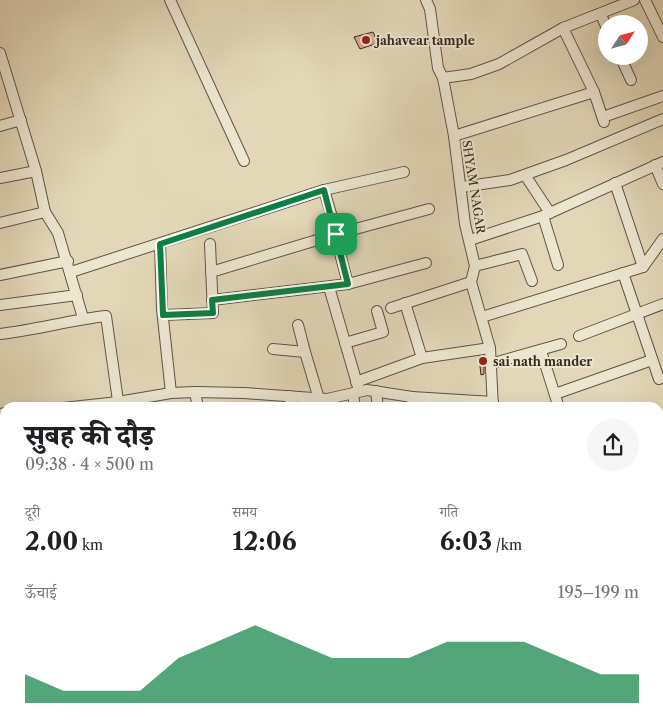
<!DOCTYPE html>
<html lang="hi">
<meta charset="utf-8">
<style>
body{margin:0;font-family:"Libre Caslon Text","Noto Serif Devanagari",serif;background:#f6f6f6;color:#202124;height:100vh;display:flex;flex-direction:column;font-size:19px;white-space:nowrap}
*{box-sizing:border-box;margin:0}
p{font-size:16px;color:#757577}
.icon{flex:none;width:28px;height:28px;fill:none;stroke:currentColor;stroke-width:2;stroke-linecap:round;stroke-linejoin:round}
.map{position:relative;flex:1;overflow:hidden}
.panel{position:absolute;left:0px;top:402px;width:664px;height:321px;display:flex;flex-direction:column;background:#fff;border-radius:15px 15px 0 0;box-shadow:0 5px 20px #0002}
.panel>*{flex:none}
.needle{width:32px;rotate:54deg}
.tools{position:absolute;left:598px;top:15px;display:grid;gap:10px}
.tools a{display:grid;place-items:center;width:50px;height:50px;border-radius:50%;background:#fff;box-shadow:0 5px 20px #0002;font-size:25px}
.pin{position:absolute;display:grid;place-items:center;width:42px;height:42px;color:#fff;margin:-21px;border-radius:10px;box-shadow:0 2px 8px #0006}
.round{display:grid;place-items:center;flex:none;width:52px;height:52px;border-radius:26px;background:#f6f6f6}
.head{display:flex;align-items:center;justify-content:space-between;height:85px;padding:0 25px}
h1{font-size:28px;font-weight:800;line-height:38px}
.figures{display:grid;grid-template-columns:repeat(3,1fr);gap:8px;height:85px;padding:5px 25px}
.figures div{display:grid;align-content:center}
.figures b{font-size:25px;font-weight:800}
.figures small{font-size:14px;font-weight:400}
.figures p{font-size:14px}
.chart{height:140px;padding:10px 25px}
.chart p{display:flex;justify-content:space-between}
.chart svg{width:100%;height:90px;margin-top:5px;fill:#0b8043;opacity:.7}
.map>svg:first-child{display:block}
.building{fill:#e3a889;stroke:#34281f}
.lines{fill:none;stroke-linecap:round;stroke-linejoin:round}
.minor-casing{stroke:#605445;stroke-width:12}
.minor{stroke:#ece6d1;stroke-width:10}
.route-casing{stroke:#fff;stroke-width:10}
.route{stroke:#0b8043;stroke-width:6}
.poi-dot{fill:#8f2418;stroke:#ece6d1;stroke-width:2}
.labels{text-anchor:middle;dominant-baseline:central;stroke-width:4;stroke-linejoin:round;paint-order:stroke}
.poi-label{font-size:12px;font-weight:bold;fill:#34281f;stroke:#ece6d1;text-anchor:start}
.street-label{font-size:12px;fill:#34281f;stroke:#ece6d1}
</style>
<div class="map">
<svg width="663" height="723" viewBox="0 0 663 723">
<rect width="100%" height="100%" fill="#e2d8b8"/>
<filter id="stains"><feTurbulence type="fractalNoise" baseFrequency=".004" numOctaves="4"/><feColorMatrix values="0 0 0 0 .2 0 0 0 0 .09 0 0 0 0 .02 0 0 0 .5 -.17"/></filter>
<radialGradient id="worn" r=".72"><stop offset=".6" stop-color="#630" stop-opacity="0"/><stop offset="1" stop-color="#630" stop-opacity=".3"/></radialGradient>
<!-- building -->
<g class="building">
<path d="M373 32 378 43 360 49 354 37Z"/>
<path d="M484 356V374L481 375 479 357Z"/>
</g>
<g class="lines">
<!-- minor casing -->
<g class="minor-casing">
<g id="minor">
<path d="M170 0 244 161"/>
<path d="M426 0 430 9 438 68 443 78 454 136 465 224 475 266 471 282 490 348 493 408"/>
<path d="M645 0 663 37"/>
<path d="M601 15 606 26"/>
<path d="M563 28 594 92 604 122"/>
<path d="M0 53 36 171 45 212 58 233 83 318"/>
<path d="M620 56 631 80"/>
<path d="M443 78 471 74 499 64 563 28 634 0"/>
<path d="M603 117 663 96"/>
<path d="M0 126 21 120"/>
<path d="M454 136 594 92"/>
<path d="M655 165 663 184"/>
<path d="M525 175 550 213"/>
<path d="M0 178 36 171"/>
<path d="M615 183 643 267"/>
<path d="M462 187 510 180 566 160 663 119"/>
<path d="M543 216 558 265"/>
<path d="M0 223 45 212"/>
<path d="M337 234 429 209"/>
<path d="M470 240 543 216 663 162"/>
<path d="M160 244 162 309 171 393"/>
<path d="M475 266 522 254 532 281"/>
<path d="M71 272 324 190 404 172"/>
<path d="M211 272 337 234 324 190"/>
<path d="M623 273 659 379"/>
<path d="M0 275 68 261"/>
<path d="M348 284 426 263"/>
<path d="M329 287 358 387"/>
<path d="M212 300 348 284 335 234"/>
<path d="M405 303 422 358"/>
<path d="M0 305 77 295"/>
<path d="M391 308 471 282"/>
<path d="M163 315 213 313 210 244"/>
<path d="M482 317 643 267 663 239"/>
<path d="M0 334C36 330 70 320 106 316L119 408"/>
<path d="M579 336 663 304"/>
<path d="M345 343 383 332 377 311"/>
<path d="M273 349 305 352 298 325"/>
<path d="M541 351 559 408"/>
<path d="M305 352 319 399"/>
<path d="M490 364 561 344"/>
<path d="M356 382 422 358 490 348"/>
<path d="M376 391 378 408"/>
<path d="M195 392 198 408"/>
<path d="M353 394 355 408"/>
<path d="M555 394 652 360"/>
<path d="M290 396 291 408"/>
<path d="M412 397 493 402"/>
<path d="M63 408 118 402 171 393 195 392 244 393 327 399 367 390 412 397 413 408"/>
<path d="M0 414 5 413"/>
<path d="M659 442 663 438"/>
<path d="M0 491H5"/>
<path d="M0 542H5"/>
<path d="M1 568 5 567"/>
<path d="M659 578 663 579"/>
<path d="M0 593H5"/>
<path d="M659 620 663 622"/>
<path d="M0 687 5 686"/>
<path d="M659 703 663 709"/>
<path d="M154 719V723"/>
<path d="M550 719 551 723"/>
<path d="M608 722 619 719"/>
<path d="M89 723 138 719"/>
<path d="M230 723 254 719"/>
<path d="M393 723H401"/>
<path d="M571 723 577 721V719"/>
</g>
</g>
<!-- minor -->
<use href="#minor" class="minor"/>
</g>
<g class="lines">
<!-- route casing -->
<g class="route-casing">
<path id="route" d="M324 190 348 284 212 300 213 313 163 315 160 244Z"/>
</g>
<!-- route -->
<use href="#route" class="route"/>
</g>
<!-- markers -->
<g class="poi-dot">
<circle cx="366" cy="40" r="5"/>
<circle cx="483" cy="361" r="5"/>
</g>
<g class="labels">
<!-- poi labels -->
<g class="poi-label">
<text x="376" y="40">jahavear tample</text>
<text x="493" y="361">sai nath mander</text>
</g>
<!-- street labels -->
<g class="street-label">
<text transform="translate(474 187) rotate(81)">SHYAM NAGAR</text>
</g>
</g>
<rect width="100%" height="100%" filter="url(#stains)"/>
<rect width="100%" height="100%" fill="url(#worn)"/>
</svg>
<div class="tools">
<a><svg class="needle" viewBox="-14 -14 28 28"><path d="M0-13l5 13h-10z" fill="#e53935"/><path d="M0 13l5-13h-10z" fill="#757577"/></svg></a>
</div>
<div class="pin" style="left:336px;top:234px;background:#1e9e55"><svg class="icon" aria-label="arrive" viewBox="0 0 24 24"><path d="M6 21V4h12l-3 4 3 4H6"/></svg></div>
<section class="panel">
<div class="head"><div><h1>सुबह की दौड़</h1><p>09:38 · 4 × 500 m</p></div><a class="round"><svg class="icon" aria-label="share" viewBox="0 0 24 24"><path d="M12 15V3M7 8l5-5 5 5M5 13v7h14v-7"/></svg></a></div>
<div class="figures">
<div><p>दूरी</p><b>2.00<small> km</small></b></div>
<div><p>समय</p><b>12:06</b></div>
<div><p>गति</p><b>6:03<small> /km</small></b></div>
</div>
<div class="chart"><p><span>ऊँचाई</span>195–199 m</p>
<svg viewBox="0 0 160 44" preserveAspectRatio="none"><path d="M0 44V30L10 38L20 38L30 38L40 22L50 14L60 6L70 14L80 22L90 22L100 22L110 14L120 14L130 14L140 22L150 30L160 30V44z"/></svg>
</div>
</section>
</div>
